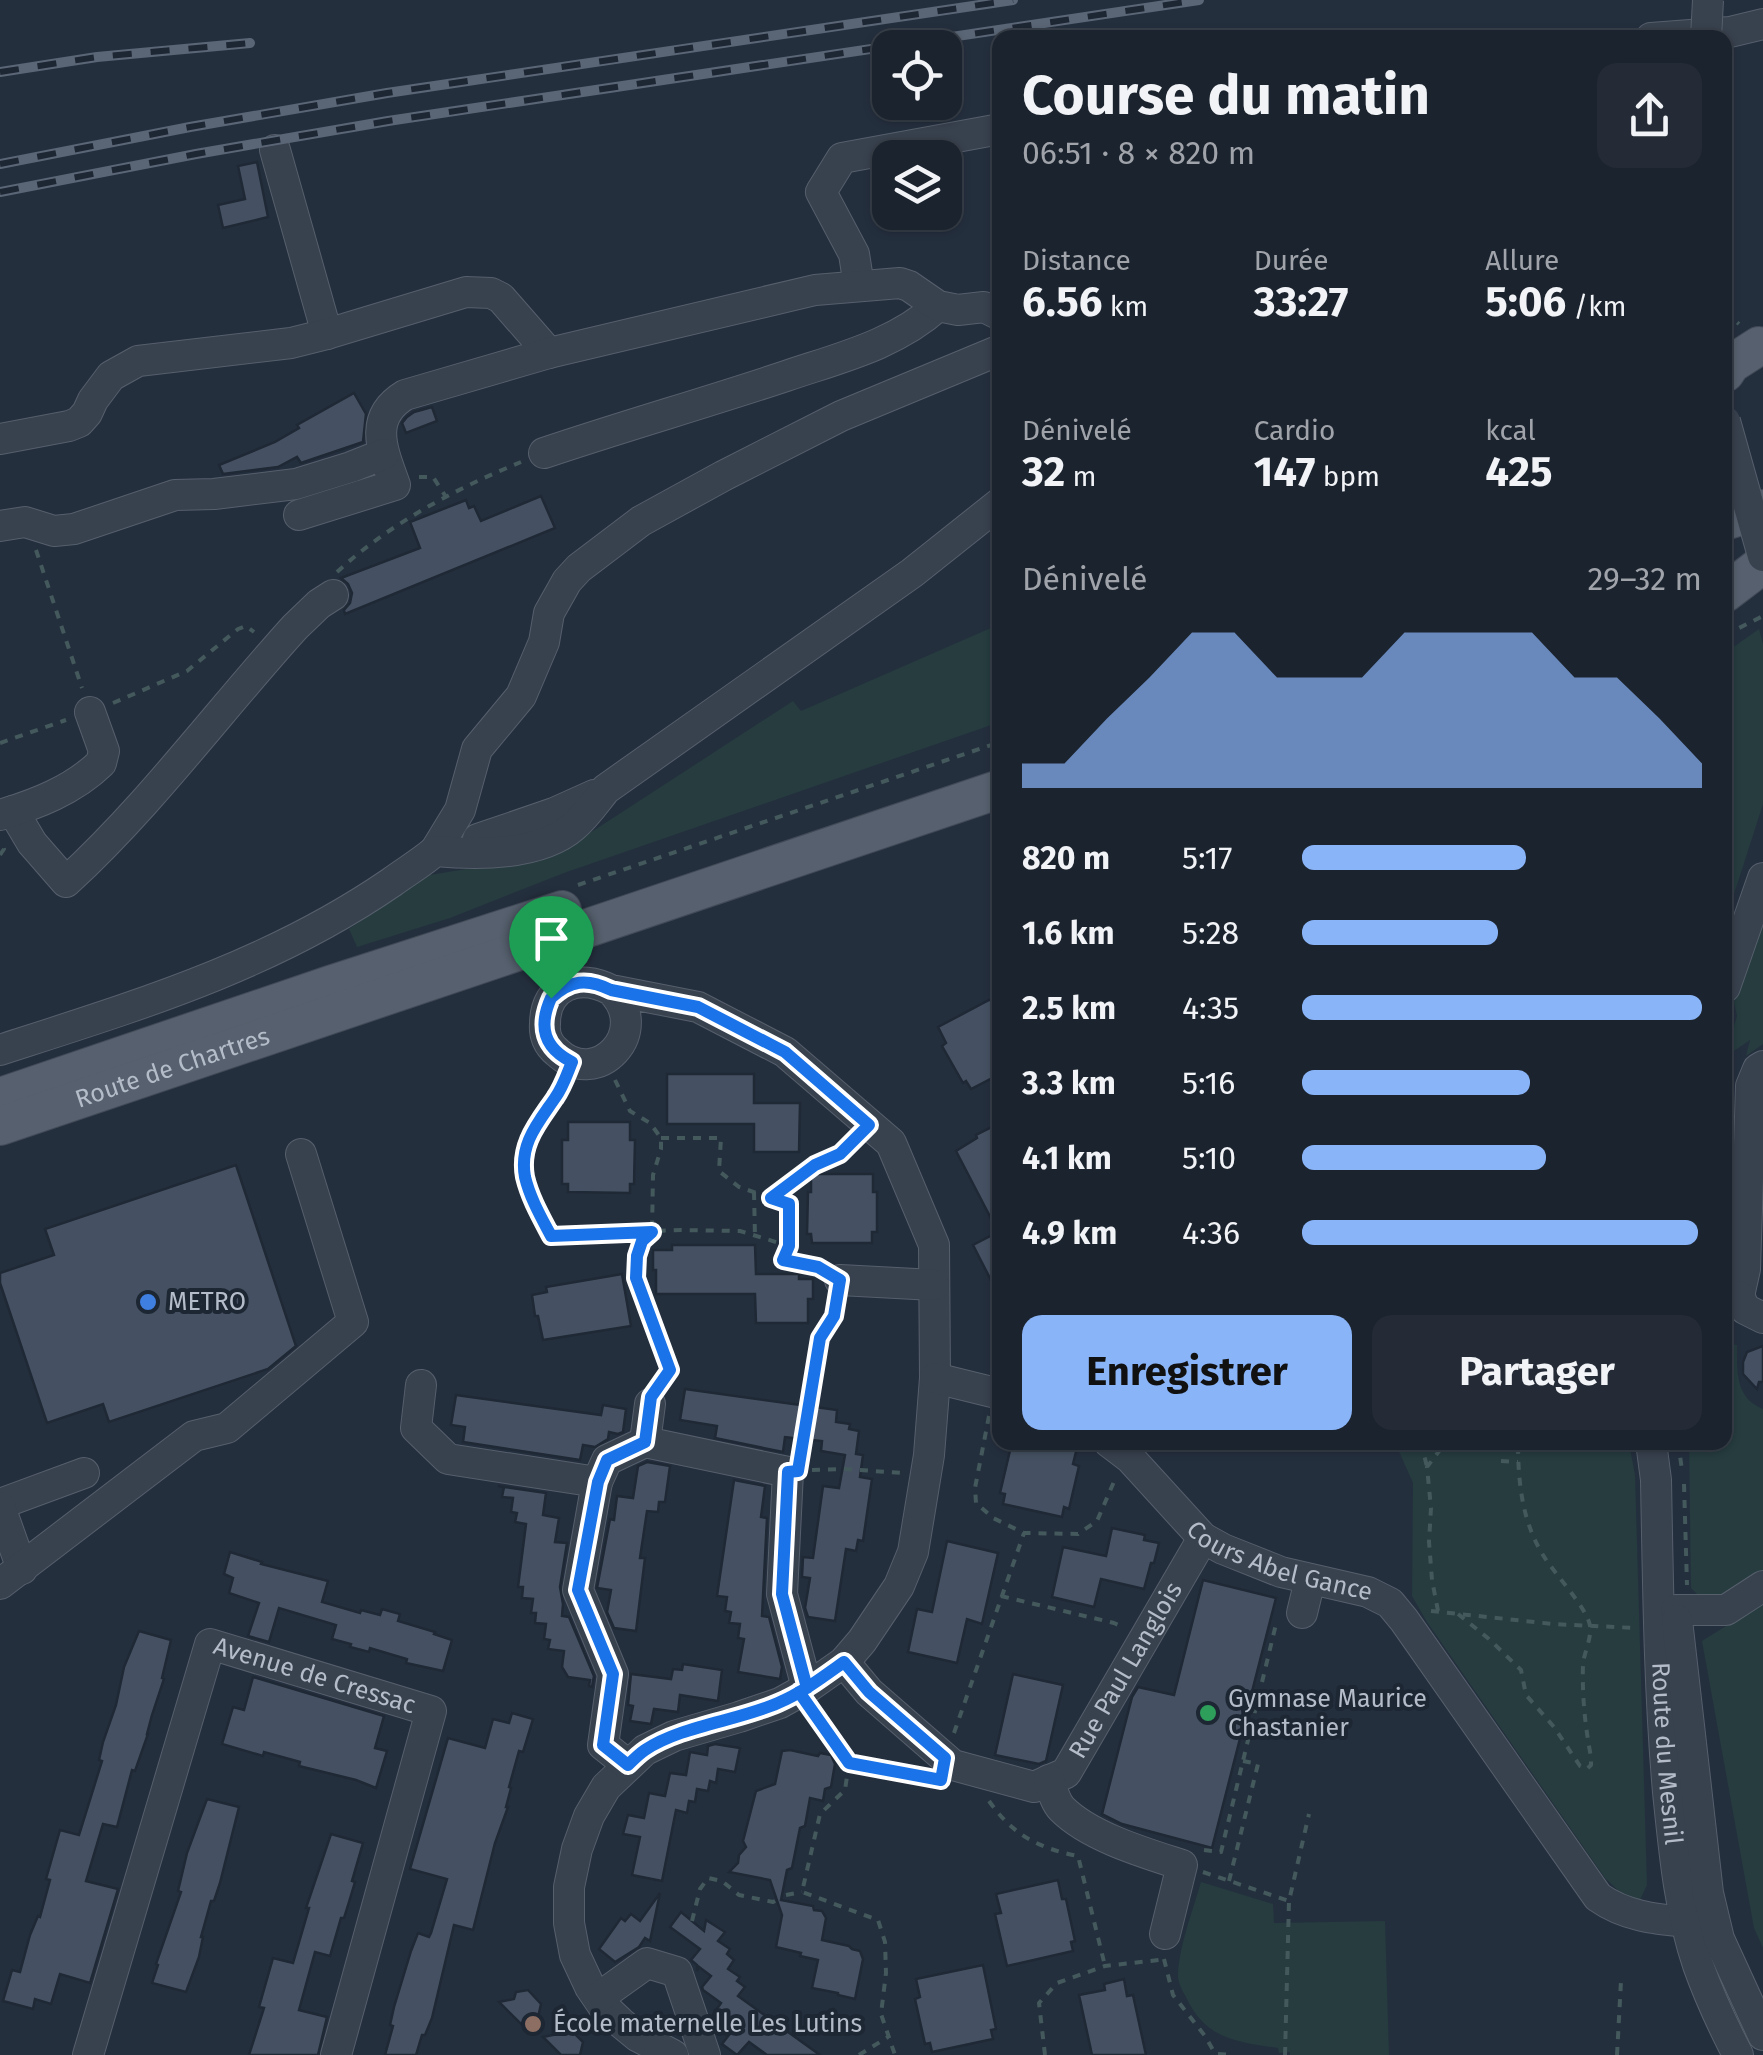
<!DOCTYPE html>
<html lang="fr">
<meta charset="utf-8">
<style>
body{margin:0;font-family:"Fira Sans",sans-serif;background:#242b36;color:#f1f3f6;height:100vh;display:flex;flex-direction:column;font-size:38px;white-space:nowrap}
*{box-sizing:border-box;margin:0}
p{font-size:32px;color:#a0a4aa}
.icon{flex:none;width:55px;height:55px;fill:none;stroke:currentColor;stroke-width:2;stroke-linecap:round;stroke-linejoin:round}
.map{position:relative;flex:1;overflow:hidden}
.panel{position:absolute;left:992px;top:30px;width:740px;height:1420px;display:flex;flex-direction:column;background:#1b232e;border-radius:20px;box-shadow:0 2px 8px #0004,0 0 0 2px #39404a}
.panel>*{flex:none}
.controls{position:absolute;left:872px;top:30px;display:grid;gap:20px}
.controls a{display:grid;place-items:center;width:90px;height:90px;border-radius:20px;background:#1b232e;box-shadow:0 2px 8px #0004,0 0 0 2px #39404a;font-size:50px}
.pin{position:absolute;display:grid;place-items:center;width:85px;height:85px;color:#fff;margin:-102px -42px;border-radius:50% 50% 50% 0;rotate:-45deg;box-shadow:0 0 10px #0007}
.pin .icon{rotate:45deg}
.round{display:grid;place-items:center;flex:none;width:105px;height:105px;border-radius:20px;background:#242b36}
.head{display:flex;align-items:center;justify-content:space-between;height:170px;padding:0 30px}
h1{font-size:55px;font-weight:700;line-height:75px}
.metrics{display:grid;grid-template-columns:repeat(3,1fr);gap:15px;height:170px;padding:10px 30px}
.metrics div{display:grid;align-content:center}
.metrics b{font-size:42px;font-weight:700}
.metrics small{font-size:28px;font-weight:400}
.metrics p{font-size:28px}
.chart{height:280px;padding:20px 30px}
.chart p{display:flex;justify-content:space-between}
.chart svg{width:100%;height:180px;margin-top:10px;fill:#8ab4f8;opacity:.7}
.action{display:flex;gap:20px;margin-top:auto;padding:20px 30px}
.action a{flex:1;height:115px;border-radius:20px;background:#8ab4f8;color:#111;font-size:40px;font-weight:700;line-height:115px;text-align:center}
.action a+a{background:#242b36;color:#f1f3f6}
ul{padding:0 30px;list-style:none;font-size:32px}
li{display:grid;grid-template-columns:160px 120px 1fr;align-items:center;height:75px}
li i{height:25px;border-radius:12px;background:#8ab4f8}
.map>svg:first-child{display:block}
.green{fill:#263c3f}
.building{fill:#455162;stroke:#1f2835;stroke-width:2.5}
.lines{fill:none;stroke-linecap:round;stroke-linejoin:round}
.minor-casing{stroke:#565f6c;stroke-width:32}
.major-casing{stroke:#414a57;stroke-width:40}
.path{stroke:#44595c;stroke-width:4;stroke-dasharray:8 8;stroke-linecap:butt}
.minor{stroke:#38414e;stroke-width:30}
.major{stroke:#56606e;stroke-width:38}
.rail-casing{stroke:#5a6575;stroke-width:10}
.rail{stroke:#1d2633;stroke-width:6;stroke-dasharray:19;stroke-linecap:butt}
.minor-bridge-casing{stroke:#565f6c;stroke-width:32;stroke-linecap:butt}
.minor-bridge{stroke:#38414e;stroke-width:30}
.route-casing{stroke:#fff;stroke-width:20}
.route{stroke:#1a73e8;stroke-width:12}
.shop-dot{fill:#3f7fe0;stroke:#1d2633;stroke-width:4}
.leisure-dot{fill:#2e9e5b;stroke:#1d2633;stroke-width:4}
.education-dot{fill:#8d6e63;stroke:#1d2633;stroke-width:4}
.labels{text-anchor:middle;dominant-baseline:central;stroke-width:8;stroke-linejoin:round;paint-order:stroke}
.street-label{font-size:25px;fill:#b4bcc9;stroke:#1d2633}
.poi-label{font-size:25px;fill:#b4bcc9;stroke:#1d2633;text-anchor:start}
</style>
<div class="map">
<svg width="1763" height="2055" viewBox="0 0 1763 2055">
<rect width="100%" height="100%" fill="#242f3e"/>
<!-- green -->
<g class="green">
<path d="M1000 624V722L564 873 450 918 357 947 349 929 430 875 519 860 576 842 793 701 801 711Z"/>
<path d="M1759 629 1763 644V804L1725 922V653Z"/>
<path d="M1763 909V1044L1746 1056 1750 1040 1725 1057 1737 1016 1734 1002Z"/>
<path d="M1725 1343 1737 1345C1737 1371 1735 1398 1763 1409V1572L1716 1600H1703L1691 1588 1689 1443 1725 1442Z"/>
<path d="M1398 1442 1629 1443 1635 1475 1647 1885 1640 1900 1623 1895 1605 1878 1427 1622 1412 1596 1413 1483 1397 1447Z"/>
<path d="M1763 1603V1948L1754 1928 1702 1641Z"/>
<path d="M1201 1882 1273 1904 1274 1923 1385 1921 1389 2055H1290V2052L1279 2053 1278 2048C1237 2042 1205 2039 1186 1997 1182 1990 1178 1983 1178 1975 1179 1946 1193 1910 1201 1882Z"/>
</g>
<!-- building -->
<g class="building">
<path d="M257 162 268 217 223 228 218 205 245 199 238 166Z"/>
<path d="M354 393 366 414 363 442 301 463 297 457 278 467 223 474 219 465 275 442 299 428 297 425Z"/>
<path d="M432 407 437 421 406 433 402 423 407 417 414 412Z"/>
<path d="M541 496 555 528 345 614 344 610 350 603 352 593 348 584 341 578 420 548 410 522 466 500 469 508 474 506 481 521Z"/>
<path d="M989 1000H995L1000 1008V1074L971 1089 966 1081 963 1083 942 1046 946 1043 938 1027Z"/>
<path d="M667 1074H754V1103H800L799 1152H754V1124H667Z"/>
<path d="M568 1122H630V1140H635L634 1184H630V1193L568 1192V1184H562V1140H568Z"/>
<path d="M992 1127 1000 1142V1298L973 1245 998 1232 956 1151 977 1138 976 1135Z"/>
<path d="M236 1165 296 1346 268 1369 109 1422 103 1404 47 1423 0 1283V1273L54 1255 45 1229Z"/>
<path d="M811 1174H873V1192H877V1232H872V1243H812L811 1234H807L808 1192H811Z"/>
<path d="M672 1245H755L756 1274H799V1279H813V1299H808V1323H756L755 1294H656V1270H653V1250H672Z"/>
<path d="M622 1274 631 1326 543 1340 538 1316H535L532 1295 547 1292 546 1287Z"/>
<path d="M1763 1346V1382H1759L1757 1389 1743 1374V1362L1747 1352Z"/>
<path d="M685 1389 837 1410 836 1422 850 1424 849 1429 859 1431 856 1454 863 1455 860 1477 872 1479 863 1541 858 1540 856 1551 846 1549 835 1621 808 1617 805 1608 810 1578 802 1577 803 1557 813 1558 823 1486 839 1488 845 1455 821 1451 822 1441 785 1437 783 1452 715 1438 717 1426 680 1420Z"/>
<path d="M456 1395 601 1415 603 1405 626 1409 623 1432 618 1434 609 1432 608 1439 595 1447 583 1445 580 1460 463 1442 465 1427 451 1425Z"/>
<path d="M1012 1442H1054L1077 1448 1073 1464 1079 1466 1069 1509 1064 1507 1062 1517 1003 1504 1005 1494 1000 1493Z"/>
<path d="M647 1462 670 1466 665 1502H659L658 1512 647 1511 640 1558H645L636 1631 614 1628 607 1612 611 1590 597 1588 610 1519 614 1520 617 1496 633 1498 638 1466Z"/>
<path d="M734 1480 765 1486 761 1517 767 1518 762 1616 769 1617 782 1667 780 1679 738 1672 744 1639 738 1638 740 1624 729 1623 731 1612 725 1611 727 1597 717 1596Z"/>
<path d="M498 1486 546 1493 543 1515 559 1518 555 1542 567 1543 560 1587 563 1604 562 1616 569 1617 594 1676 592 1687 589 1686 590 1680 568 1677 562 1667 564 1651 548 1649 550 1640 544 1639 546 1624 535 1623 536 1613H531L533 1599 522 1598 523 1587H518L526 1524 515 1522 517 1513 511 1512 513 1498 502 1497 504 1487Z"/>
<path d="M1112 1528 1145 1535 1144 1540 1159 1543 1154 1563H1151L1144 1589 1101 1579 1094 1607 1052 1597 1063 1547 1106 1556Z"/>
<path d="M947 1541 998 1553 982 1624 967 1619 957 1663 908 1652 917 1609 932 1612Z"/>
<path d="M230 1552 262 1562 261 1564 328 1581 322 1602 360 1613 361 1610 380 1615 382 1609 400 1614 398 1621 435 1632 434 1634 452 1640 443 1671 406 1663 407 1659 370 1648 369 1652 350 1647 351 1644 332 1639 336 1625 279 1608 269 1642 248 1636 259 1603 229 1593 233 1578 224 1574Z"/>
<path d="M1203 1580 1276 1598 1212 1848 1122 1824 1102 1814 1132 1697 1138 1687 1174 1695Z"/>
<path d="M139 1631 171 1640 162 1678 164 1679 152 1715 147 1734H148L135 1771 132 1770 117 1827 103 1824 86 1881 118 1889 90 1983 60 1974 51 2004 35 1999 33 2009 3 2001 12 1970 20 1972 30 1935 38 1916 40 1917 50 1880 46 1879 60 1830 79 1835 102 1761 99 1760 103 1742 116 1705 124 1667Z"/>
<path d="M683 1664 722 1670 718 1701 680 1695 678 1712 654 1709 651 1724 630 1721 633 1706 628 1705 631 1674 671 1679 673 1669 682 1670Z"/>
<path d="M1013 1674 1063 1685 1046 1761 1039 1764 995 1755Z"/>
<path d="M253 1677 384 1716 375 1748 387 1751 376 1788 356 1780 299 1766 300 1762 264 1752 263 1756 222 1744 233 1707 244 1710Z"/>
<path d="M512 1713 533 1719 523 1752 519 1751 509 1787 511 1788 506 1807H508L495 1843 473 1930 454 1925 432 2018 425 2035H422L416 2055H385L393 2026 390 2025 394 2007 411 1951 418 1933 429 1937 431 1933 447 1879 410 1869 448 1738 485 1748 493 1719 509 1723Z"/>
<path d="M715 1744 740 1748 735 1772 718 1769 716 1783 710 1781 708 1791 697 1789 695 1802 689 1801 687 1813 676 1810 662 1881 632 1875 640 1837 623 1834 628 1815 644 1818 649 1793 665 1796 670 1773 686 1775 690 1752 707 1755 708 1746Z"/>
<path d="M790 1750 818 1756 820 1753 831 1755 835 1764 831 1787 825 1789 823 1801 810 1798 805 1826 800 1828 792 1868 787 1870 781 1900 813 1906 814 1910 822 1911 826 1918 822 1940 849 1946 852 1949 860 1951 863 1959 855 1999 838 1995V1993L812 1988 818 1960 800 1956 801 1953 776 1947 782 1915 770 1880 729 1872 738 1863 739 1855 746 1847 743 1841 756 1791 775 1784 782 1751Z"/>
<path d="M207 1799 239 1807 220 1883 214 1901H211L201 1937H203L199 1957 186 1992 152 1983 158 1965 156 1964 181 1892 178 1891 187 1853Z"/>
<path d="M331 1834 363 1843 352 1881 355 1882 349 1902 344 1918H341L330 1956 315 1952 299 2010 327 2017 318 2055H249L264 2008 259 2007 273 1958 293 1963 309 1908H306Z"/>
<path d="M1058 1880 1062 1899H1066L1075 1941 1071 1942 1073 1951 1007 1966 995 1914 1001 1913 996 1894Z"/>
<path d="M660 1893 650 1941 645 1938 639 1947 615 1962 599 1949 621 1918 625 1921 631 1914 640 1921Z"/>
<path d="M681 1912 704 1931 706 1920 725 1932 718 1941 730 1949 727 1954 734 1960 728 1969 740 1977 737 1981 745 1987 738 1996 820 2055H767L749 2042 737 2055 722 2044 732 2031 712 2016 721 2003 703 1990 702 1987 711 1976 699 1967 697 1971V1965L691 1960 700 1949 670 1927Z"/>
<path d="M983 1965 996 2029 991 2030 993 2039 932 2052 930 2043 925 2044 915 1999 920 1997 916 1979Z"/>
<path d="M1124 1979 1127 1996 1133 1995 1146 2055H1092L1079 1995 1105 1990 1104 1984Z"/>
<path d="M528 1990 541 2004 537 2022 521 2024 499 2002 514 1999 516 1992Z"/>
<path d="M572 2031 583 2042 580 2055H561L543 2037Z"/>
</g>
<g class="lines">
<!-- minor casing -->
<g class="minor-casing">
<g id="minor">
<path d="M1651 38 1730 32 1763 24"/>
<path d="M275 150 327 334"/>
<path d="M859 286 854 254 821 192 842 158 1000 129"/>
<path d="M0 439 69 426 79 422 87 413 93 400 111 376 138 361 291 343 327 334 466 292 491 293 501 298 549 353"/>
<path d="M544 453C624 426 705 403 786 376 839 358 895 345 938 306"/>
<path d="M299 515 395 485C383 451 367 418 405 395L549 353 815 290 900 283 909 286 938 306 958 310 984 307 1000 315"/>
<path d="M0 526 25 522 54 531 74 529 175 495 214 494 296 484 351 467 384 454"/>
<path d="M13 811 32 843 66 882C150 805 218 712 295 627L319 604 333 595"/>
<path d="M0 815C37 804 73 790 101 763L104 751 90 712"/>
<path d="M478 839 554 813 594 795"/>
<path d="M435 851 460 810 477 749 521 696 544 642 549 613 567 581 579 568 641 521 723 476 841 416 1000 350"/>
<path d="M1725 987 1763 878"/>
<path d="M611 990C653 1031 597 1090 557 1052 548 1045 544 1035 545 1024 545 985 579 973 611 990L698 1007 785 1052 891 1143 934 1245 935 1378 929 1455 913 1552 899 1586 862 1641 844 1662 807 1688 780 1703 739 1717 674 1736 645 1750 606 1787 589 1816 577 1849 569 1887V1923L575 1955 590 1987 603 2006 620 2022 637 2036 673 2055"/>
<path d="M0 1050C139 1005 270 966 392 882 407 871 421 863 435 851 478 855 540 856 574 826 586 816 596 801 606 789L912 573 1000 503"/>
<path d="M840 1280 934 1285"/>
<path d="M1725 1295 1739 1296 1745 1269 1751 1086 1758 1069 1763 1066"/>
<path d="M1739 1296 1745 1309 1763 1318"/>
<path d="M935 1378 1000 1394"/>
<path d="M421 1385 416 1428 448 1459 597 1482 578 1590 613 1674 603 1745 628 1765"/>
<path d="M650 1404 645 1442 788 1472 782 1594 807 1688"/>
<path id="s1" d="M1109 1442 1130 1458 1203 1538 1223 1549 1281 1572 1368 1592 1390 1603 1404 1620 1598 1897C1625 1916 1654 1919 1686 1922"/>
<path id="s2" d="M1651 1442 1656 1480C1658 1584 1659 1688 1668 1792 1674 1850 1679 1909 1698 1965 1709 1996 1723 2026 1738 2055"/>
<path d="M597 1482 607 1460 645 1442"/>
<path d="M0 1504 84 1473"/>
<path d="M0 1507 22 1569"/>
<path d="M0 1584 194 1436 227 1428 353 1322 301 1154"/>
<path d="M1676 1610H1726L1763 1586"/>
<path d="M1302 1613 1310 1580"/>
<path d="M1677 1620 1708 1893 1719 1939 1763 2035"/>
<path id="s3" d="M844 1662 869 1692 953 1765 1034 1787 1066 1773 1203 1538"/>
<path d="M1049 1780C1052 1789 1055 1802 1062 1809 1090 1837 1145 1853 1182 1865L1165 1934"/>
<path d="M598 1998 647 1963 677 1972 705 2055"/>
<path id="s4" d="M88 2055 210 1644 431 1711 336 2055"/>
</g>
</g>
<!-- major casing -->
<g class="major-casing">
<g id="major">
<path d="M1725 373 1731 364 1759 346"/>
<path d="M1725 521 1763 509"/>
<path d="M1725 593 1763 564"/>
<path d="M0 1097 330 985 562 910"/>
<path id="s5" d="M0 1126 1000 789"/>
</g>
</g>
<!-- path -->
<g class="path">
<path d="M1725 312 1739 324"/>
<path d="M419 477H433L446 497"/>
<path d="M36 550 82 688"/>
<path d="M337 572C389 524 455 489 521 462"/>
<path d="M1725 635 1763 616"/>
<path d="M113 703 187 671 238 629 246 626 254 632"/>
<path d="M0 743 66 720"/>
<path d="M0 855 4 849 3 845"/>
<path d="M578 885 1000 742"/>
<path d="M615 1080 630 1111 650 1123 661 1138V1149L653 1175 652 1232 642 1241 637 1256 636 1278 669 1369 661 1382"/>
<path d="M562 1085C554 1102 540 1115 532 1132 514 1168 534 1203 551 1235L681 1230 740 1231 789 1246 783 1260 817 1267"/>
<path d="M661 1138H721L719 1171 739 1187 789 1204V1246"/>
<path d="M754 1192 755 1237"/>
<path d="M771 1198 815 1165 840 1153 851 1142"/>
<path d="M989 1416 975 1488 976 1503 993 1518 1024 1533 1078 1534 1097 1521 1116 1477"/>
<path d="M1421 1442 1427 1467"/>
<path d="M1678 1442 1682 1470"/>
<path d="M801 1452 820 1337 834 1316 836 1302"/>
<path d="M1501 1461 1518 1462"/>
<path d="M812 1470 845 1469 903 1473"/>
<path d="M1684 1484 1687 1585"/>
<path d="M1001 1596 1114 1623 1123 1627"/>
<path d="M1431 1611 1553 1624 1635 1628"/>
<path d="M1438 1611 1432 1580 1429 1542 1431 1508 1427 1467 1446 1442"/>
<path d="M1458 1614 1489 1639 1521 1670 1526 1695 1554 1727 1580 1766 1587 1769 1591 1765V1757C1585 1726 1582 1696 1583 1664 1584 1653 1592 1637 1590 1626 1588 1609 1553 1572 1543 1555 1522 1521 1518 1482 1518 1442"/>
<path d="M813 1712 849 1763 926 1777"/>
<path d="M954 1733 1024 1533"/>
<path d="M849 1763 845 1790 820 1814 802 1892 878 1920 885 1942 886 1973 881 2014 895 2055"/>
<path d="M989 1801C1013 1835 1038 1848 1078 1856L1105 1966"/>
<path d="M1204 1850 1221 1852 1277 1620"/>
<path d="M1203 1872 1289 1901"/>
<path d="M1229 1881 1258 1764 1243 1761"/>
<path d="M786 1895 802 1892"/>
<path d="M692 1921 700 1889 708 1878 722 1881 739 1895 773 1902 777 1900"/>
<path d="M1164 1959 1173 1995 1205 2036 1216 2055"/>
<path d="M1218 2054 1233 2055"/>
<path d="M859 2055 888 2037"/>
<path d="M1045 2055 1039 2003 1057 1983 1105 1966 1159 1960"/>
<path d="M1285 2055 1289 1901 1309 1814"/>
<path d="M1617 2055 1621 1981"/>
</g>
<!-- minor -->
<use href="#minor" class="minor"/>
<!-- major -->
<use href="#major" class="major"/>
<!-- rail casing -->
<g class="rail-casing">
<g id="rail">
<path d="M0 72 97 57 250 43"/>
<path d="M0 164 190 127 387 93 1013 0"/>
<path d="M0 192 196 154 388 121 1199 0"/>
</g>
</g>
<!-- rail -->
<use href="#rail" class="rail"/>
<!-- minor-bridge casing -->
<g class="minor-bridge-casing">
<g id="minor-bridge">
<path d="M1706 38 1708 0"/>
<path d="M1725 421 1763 556"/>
</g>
</g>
<!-- minor-bridge -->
<use href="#minor-bridge" class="minor-bridge"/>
</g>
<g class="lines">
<!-- route casing -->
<g class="route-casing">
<path id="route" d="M551 998C538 1027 544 1048 572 1062 567 1074 563 1087 555 1098 538 1123 519 1144 525 1177 530 1198 541 1217 551 1236L652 1232 642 1241 637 1256 636 1278 670 1370 651 1397 645 1442 607 1460 598 1482 578 1590 613 1674 603 1745 628 1765C633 1760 639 1754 645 1750 681 1726 737 1721 778 1703 802 1693 823 1677 844 1662L869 1692 945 1758 941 1780 849 1763 799 1692 807 1688 782 1594 788 1472 798 1471 820 1338 834 1316 840 1280 818 1267 783 1260 789 1246V1204L771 1198 815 1165 840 1154 869 1125 785 1052 698 1007 611 990C587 978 570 980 551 998"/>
</g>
<!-- route -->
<use href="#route" class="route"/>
</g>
<!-- markers -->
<circle class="shop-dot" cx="148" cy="1302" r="10"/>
<circle class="leisure-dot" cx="1208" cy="1713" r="10"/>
<circle class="education-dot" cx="533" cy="2024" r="10"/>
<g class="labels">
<!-- street labels -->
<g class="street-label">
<text stroke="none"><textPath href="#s5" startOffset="182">Route de Chartres</textPath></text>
<text stroke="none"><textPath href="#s1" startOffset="215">Cours Abel Gance</textPath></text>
<text stroke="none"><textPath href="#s3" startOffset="388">Rue Paul Langlois</textPath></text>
<text stroke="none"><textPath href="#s4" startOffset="538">Avenue de Cressac</textPath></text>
<text stroke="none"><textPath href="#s2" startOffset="312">Route du Mesnil</textPath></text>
</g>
<!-- poi labels -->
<g class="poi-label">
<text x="168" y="1302">METRO</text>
<text x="1228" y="1699">Gymnase Maurice<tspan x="1228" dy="29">Chastanier</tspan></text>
<text x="553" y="2024">École maternelle Les Lutins</text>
</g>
</g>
</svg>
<div class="controls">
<a><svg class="icon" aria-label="locate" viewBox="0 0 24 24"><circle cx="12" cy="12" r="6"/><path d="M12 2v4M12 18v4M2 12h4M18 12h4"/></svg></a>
<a><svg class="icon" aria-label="layers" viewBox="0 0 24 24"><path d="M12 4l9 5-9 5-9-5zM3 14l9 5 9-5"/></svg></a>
</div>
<div class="pin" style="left:551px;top:998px;background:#1e9e55"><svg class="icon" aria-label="arrive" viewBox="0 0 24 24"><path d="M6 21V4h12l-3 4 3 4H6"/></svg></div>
<section class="panel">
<div class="head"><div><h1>Course du matin</h1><p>06:51 · 8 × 820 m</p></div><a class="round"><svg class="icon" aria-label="share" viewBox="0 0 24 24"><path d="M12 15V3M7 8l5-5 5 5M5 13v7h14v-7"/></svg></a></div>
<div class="metrics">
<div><p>Distance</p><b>6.56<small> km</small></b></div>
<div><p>Durée</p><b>33:27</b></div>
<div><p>Allure</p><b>5:06<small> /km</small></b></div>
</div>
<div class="metrics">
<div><p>Dénivelé</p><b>32<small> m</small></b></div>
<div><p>Cardio</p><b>147<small> bpm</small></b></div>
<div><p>kcal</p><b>425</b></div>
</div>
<div class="chart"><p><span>Dénivelé</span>29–32 m</p>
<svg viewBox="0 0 160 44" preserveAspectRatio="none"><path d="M0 44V38L10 38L20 27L30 17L40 6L50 6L60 17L70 17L80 17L90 6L100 6L110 6L120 6L130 17L140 17L150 27L160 38V44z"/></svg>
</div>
<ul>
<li><b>820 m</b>5:17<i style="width:56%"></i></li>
<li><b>1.6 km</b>5:28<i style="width:49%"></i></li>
<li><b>2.5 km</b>4:35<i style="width:100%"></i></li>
<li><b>3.3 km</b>5:16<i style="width:57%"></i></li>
<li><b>4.1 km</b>5:10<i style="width:61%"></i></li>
<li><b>4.9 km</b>4:36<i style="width:99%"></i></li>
</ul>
<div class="action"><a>Enregistrer</a><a>Partager</a></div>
</section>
</div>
